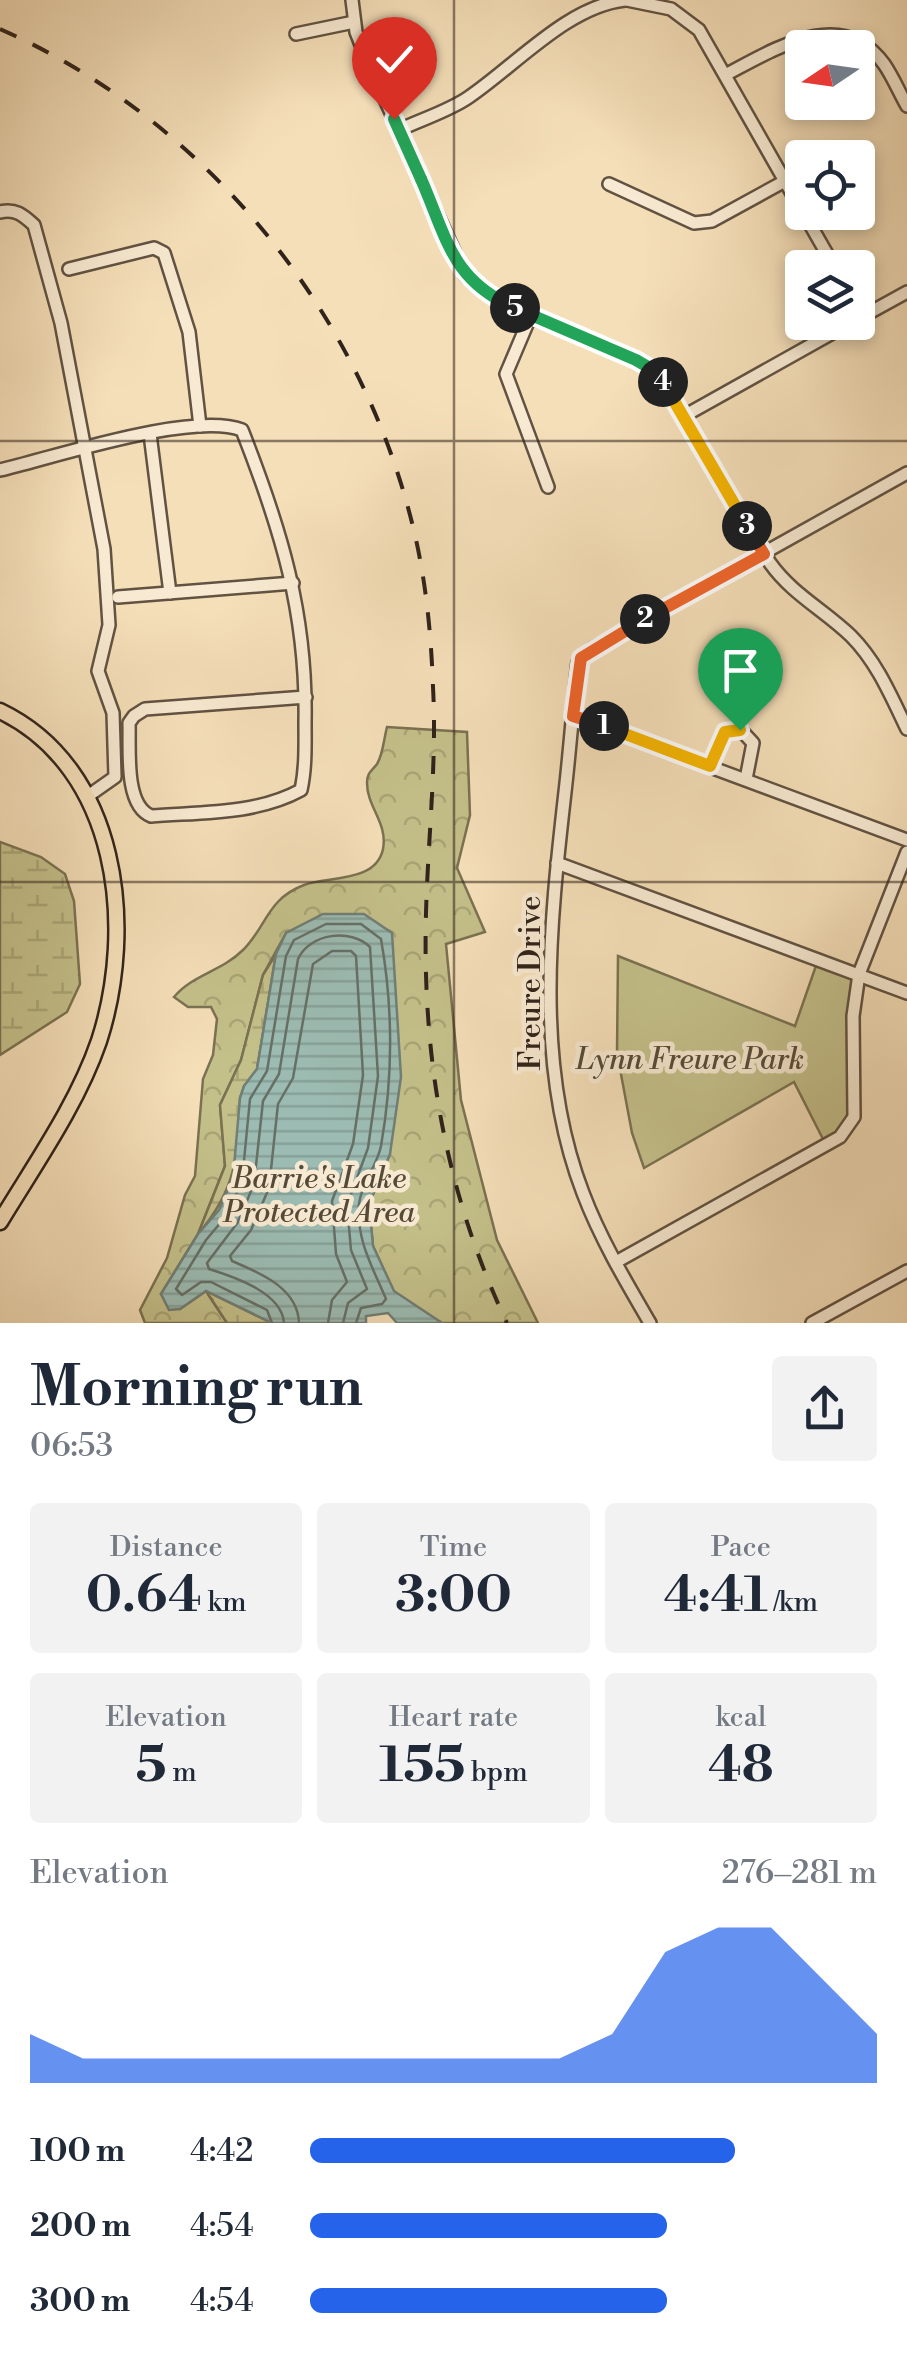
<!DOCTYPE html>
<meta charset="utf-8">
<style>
body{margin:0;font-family:"Libre Bodoni",serif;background:#f2f2f3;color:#1f2937;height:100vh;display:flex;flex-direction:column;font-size:38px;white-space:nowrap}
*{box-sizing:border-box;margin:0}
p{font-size:32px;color:#747a83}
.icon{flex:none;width:55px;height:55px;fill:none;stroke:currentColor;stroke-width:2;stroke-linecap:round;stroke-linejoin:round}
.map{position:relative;height:1323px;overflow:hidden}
.drawer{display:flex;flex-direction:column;background:#fff;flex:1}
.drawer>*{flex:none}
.needle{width:65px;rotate:257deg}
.controls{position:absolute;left:785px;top:30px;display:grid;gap:20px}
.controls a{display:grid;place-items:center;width:90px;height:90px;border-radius:10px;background:#fff;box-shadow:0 5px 15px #0003;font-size:50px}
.pin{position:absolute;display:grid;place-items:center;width:85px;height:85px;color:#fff;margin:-102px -42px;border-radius:50% 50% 50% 0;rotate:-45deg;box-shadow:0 0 10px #0007}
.pin .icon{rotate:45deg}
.km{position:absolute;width:50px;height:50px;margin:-25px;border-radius:50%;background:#222;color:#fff;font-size:28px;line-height:50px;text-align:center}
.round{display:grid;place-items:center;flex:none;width:105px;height:105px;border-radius:10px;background:#f2f2f3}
.overview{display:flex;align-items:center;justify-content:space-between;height:170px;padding:0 30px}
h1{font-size:55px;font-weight:700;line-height:75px}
.metrics{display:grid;grid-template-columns:repeat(3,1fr);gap:15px;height:170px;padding:10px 30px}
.metrics div{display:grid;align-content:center;border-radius:10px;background:#f2f2f3;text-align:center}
.metrics b{font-size:50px;font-weight:700}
.metrics small{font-size:28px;font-weight:400}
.metrics p{font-size:28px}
.chart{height:280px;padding:20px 30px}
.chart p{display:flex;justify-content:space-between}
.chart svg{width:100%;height:180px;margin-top:10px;fill:#2563eb;opacity:.7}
ul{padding:0 30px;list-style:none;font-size:32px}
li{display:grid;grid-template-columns:160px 120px 1fr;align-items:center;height:75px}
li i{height:25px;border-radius:12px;background:#2563eb}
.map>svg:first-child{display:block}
.green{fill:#c4c08a;stroke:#7a7252;stroke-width:2.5}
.forest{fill:url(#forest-crowns);stroke:#7a7252;stroke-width:2.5}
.wetland{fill:url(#wetland-marsh);stroke:#7a7252;stroke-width:2.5}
.water{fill:url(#water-rules);stroke:#717f76;stroke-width:2.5}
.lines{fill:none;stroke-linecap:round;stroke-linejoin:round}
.shore{stroke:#667067;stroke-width:2.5}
.minor-casing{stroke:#615242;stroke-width:16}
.major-casing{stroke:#30231b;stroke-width:19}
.minor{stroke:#f8ead2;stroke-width:11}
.major{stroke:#f5dfb9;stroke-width:14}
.rail{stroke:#30231b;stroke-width:4;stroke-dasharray:18 18;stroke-linecap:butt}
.split-1-casing{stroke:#fff;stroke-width:20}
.split-2-casing{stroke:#fff;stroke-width:20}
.split-3-casing{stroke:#fff;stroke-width:20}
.split-4-casing{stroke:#fff;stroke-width:20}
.split-5-casing{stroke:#fff;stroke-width:20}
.split-6-casing{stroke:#fff;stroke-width:20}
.split-7-casing{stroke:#fff;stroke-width:20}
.split-1{stroke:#f5b400;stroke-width:12}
.split-2{stroke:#f0652b;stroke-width:12}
.split-3{stroke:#f0652b;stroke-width:12}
.split-4{stroke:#f5b400;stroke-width:12}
.split-5{stroke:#22a559;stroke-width:12}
.split-6{stroke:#22a559;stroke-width:12}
.split-7{stroke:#22a559;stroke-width:12}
.grid{fill:none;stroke:#30231b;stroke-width:2.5;stroke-opacity:0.55}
.labels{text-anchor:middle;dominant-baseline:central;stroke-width:9;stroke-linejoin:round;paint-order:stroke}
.street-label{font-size:30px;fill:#30231b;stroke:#f8ead2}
.park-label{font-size:30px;font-style:italic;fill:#554a37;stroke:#f8ead2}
</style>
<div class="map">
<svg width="907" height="1323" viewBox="0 0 907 1323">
<defs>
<pattern id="forest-crowns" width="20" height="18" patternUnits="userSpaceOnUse" patternTransform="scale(2.5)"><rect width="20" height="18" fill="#c4c08a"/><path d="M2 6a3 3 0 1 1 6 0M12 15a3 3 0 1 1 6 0" fill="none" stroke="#a9a576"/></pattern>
<pattern id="wetland-marsh" width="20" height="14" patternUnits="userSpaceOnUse" patternTransform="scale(2.5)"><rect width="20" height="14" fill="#c4c08a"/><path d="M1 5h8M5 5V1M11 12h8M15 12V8" fill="none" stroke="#a9a576"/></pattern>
<pattern id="water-rules" width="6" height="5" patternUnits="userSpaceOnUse" patternTransform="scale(2.5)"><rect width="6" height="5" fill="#9cbcb3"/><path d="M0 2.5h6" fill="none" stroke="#87a199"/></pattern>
</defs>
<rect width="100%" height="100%" fill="#f5dfb9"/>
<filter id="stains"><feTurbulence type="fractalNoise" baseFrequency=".002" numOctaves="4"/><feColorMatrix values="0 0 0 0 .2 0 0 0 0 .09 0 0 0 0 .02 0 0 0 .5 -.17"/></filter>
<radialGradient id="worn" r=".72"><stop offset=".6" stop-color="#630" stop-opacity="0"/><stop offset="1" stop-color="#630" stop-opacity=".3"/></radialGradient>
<!-- green -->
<path class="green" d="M618 956 795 1026 818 960 857 976 847 1013 850 1104 843 1129 826 1145 794 1082 644 1168 632 1133 617 1053Z"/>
<!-- forest -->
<path class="forest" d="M387 727 467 732 470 815 457 868 485 932 446 944 461 1100 497 1240 538 1323H442L394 1292 373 1246 369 1204 390 1154 286 933 263 975 241 1060 220 1105 225 1166 198 1234 161 1294 180 1309 206 1291 227 1323H145L140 1310 167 1258 185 1195 195 1176 203 1079 213 1055 217 1019 211 1007H188L174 997C192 975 222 971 243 950 267 926 267 899 304 885 328 876 376 883 383 849 388 823 367 807 367 783 367 772 372 771 377 764 383 755 384 738 387 727Z"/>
<!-- wetland -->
<g class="wetland">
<path d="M0 842 41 857 65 874 74 901 80 984 67 1012 0 1055Z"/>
<path d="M276 954 257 1069 244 1086 240 1098C238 1155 237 1189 198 1234L225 1166 220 1105 241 1060 263 975Z"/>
<path d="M206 1291 272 1323H227Z"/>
</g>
<!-- water -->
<path class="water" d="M323 914H364L392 933 401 1077 390 1154 369 1204 373 1246 394 1291 442 1323H397L388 1313 366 1316V1323H272L206 1291 180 1309 169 1310 161 1294 198 1234 219 1210 233 1178 240 1098 244 1086 257 1069 276 954 286 933Z"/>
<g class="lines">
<!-- shore -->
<g class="shore">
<path d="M272 1323 267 1310 211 1282H201L182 1295 176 1289 206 1240 227 1215 242 1181 250 1099 267 1071 286 956 294 940 326 924H361L381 939C393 1007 393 1078 381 1146 377 1166 361 1184 359 1204 356 1240 373 1268 386 1299L382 1304 361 1308 356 1323"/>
<path d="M284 1323C282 1293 235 1277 209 1269L207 1263 238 1222 254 1184 263 1101 279 1074 298 959C310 933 351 928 370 947L378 1076 368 1148 347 1205 351 1250 367 1289 348 1303 343 1323"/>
<path d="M299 1323C298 1288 260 1273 232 1261L230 1256 251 1230 269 1188 278 1104 293 1078 313 964 332 951H351L356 956 363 1075 353 1144 332 1201 336 1254 347 1282 332 1300 328 1323"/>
</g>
<!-- minor casing -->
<g class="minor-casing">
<g id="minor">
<path d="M352 0 356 32 367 60 465 275C512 328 605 330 659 376L770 563C792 594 824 610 851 636 877 662 891 696 907 729"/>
<path d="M627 0 671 9 699 30 802 211"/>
<path d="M296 34 354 22"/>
<path d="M727 74C773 50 842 5 884 64 893 77 899 92 907 106"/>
<path d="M399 130C422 119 449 111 469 97 516 65 568 6 625 0"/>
<path d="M609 184 694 223 712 221 785 181"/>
<path d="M0 212C15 208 23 215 34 225L61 323 104 549 109 625 98 671 113 713 115 777 88 796"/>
<path d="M803 212 835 268"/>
<path d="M69 269 154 248 164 253 189 332 200 426"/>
<path d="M531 315 506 374 548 487"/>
<path d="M858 319 907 292"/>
<path d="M684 416 852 322"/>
<path d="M150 434 170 593"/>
<path d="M0 470C55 457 193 411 242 430 281 529 307 614 305 721 305 744 306 767 301 790 255 815 200 812 151 816 124 805 130 749 129 723L134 716 145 709 306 697"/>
<path d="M118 597 293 583"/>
<path d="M573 716 907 840"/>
<path d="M710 766 725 732 740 729 753 743 746 779"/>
<path d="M557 863 907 993"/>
<path d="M616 1262 840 1137 854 1117 853 1016 859 974 907 852"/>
<path d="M650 1323C626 1282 600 1238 583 1193 534 1066 550 924 565 792 570 749 573 705 578 662L592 649 907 473"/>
<path d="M812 1323 907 1271"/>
</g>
</g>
<!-- major casing -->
<g class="major-casing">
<path id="major" d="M0 711C119 768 136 927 99 1041 77 1105 35 1164 0 1222"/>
</g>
<!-- minor -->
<use href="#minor" class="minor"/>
<!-- major -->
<use href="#major" class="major"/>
<!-- rail -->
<path class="rail" d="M0 29C200 117 355 304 410 515 425 571 431 629 433 687 437 762 428 838 426 913 422 1057 445 1192 507 1323"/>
</g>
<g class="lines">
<!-- split-1 casing -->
<g class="split-1-casing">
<path id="split-1" d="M604 726 710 766 725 732 740 730"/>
</g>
<!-- split-2 casing -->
<g class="split-2-casing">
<path id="split-2" d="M604 726 573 716 581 658 645 619"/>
</g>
<!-- split-3 casing -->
<g class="split-3-casing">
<path id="split-3" d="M645 619 764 554 747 526"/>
</g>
<!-- split-4 casing -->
<g class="split-4-casing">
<path id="split-4" d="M663 382 747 526"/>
</g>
<!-- split-5 casing -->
<g class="split-5-casing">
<path id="split-5" d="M515 308 636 360 648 367 663 382"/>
</g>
<!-- split-6 casing -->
<g class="split-6-casing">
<path id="split-6" d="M421 179C447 238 451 280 515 308"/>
</g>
<!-- split-7 casing -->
<g class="split-7-casing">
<path id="split-7" d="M394 119 421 179"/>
</g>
<!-- split-1 -->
<use href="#split-1" class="split-1"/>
<!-- split-2 -->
<use href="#split-2" class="split-2"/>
<!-- split-3 -->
<use href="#split-3" class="split-3"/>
<!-- split-4 -->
<use href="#split-4" class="split-4"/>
<!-- split-5 -->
<use href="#split-5" class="split-5"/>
<!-- split-6 -->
<use href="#split-6" class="split-6"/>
<!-- split-7 -->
<use href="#split-7" class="split-7"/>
</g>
<!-- grid -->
<path class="grid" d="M454 0V1323M0 441H907M0 882H907"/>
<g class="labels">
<!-- street labels -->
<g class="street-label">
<text transform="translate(531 983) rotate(-90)">Freure Drive</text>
</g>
<!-- park labels -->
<g class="park-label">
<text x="690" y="1060">Lynn Freure Park</text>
<text x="319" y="1179">Barrie's Lake<tspan x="319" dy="34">Protected Area</tspan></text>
</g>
</g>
<rect width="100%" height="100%" filter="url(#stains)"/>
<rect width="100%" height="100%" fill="url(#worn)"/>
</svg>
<div class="controls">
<a><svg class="needle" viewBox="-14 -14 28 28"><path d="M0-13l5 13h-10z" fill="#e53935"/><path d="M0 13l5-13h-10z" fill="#747a83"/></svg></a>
<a><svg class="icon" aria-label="locate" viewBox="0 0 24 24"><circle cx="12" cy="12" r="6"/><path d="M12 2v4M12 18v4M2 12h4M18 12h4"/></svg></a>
<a><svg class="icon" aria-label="layers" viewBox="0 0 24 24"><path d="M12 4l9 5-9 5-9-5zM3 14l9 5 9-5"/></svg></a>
</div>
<div class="pin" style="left:740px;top:730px;background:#1e9e55"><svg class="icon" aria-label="arrive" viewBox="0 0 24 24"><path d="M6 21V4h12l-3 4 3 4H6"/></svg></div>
<div class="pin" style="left:394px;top:119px;background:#d93025"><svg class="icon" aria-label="check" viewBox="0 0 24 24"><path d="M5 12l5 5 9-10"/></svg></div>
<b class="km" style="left:604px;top:726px">1</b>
<b class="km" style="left:645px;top:619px">2</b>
<b class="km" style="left:747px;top:526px">3</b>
<b class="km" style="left:663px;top:382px">4</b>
<b class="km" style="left:515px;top:308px">5</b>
</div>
<section class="drawer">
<div class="overview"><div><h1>Morning run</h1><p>06:53</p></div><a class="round"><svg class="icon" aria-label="share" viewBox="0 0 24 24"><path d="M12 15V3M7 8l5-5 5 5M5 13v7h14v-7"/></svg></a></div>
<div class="metrics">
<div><p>Distance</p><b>0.64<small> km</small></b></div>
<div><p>Time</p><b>3:00</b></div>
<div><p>Pace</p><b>4:41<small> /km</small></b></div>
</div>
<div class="metrics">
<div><p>Elevation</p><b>5<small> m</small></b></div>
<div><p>Heart rate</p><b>155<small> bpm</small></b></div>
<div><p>kcal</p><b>48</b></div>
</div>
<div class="chart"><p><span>Elevation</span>276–281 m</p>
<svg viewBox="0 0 160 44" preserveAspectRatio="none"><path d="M0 44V32L10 38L20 38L30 38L40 38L50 38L60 38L70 38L80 38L90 38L100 38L110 32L120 12L130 6L140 6L150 19L160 32V44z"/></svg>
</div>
<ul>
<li><b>100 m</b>4:42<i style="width:75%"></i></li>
<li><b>200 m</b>4:54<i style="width:63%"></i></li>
<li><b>300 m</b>4:54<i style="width:63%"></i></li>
</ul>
</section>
